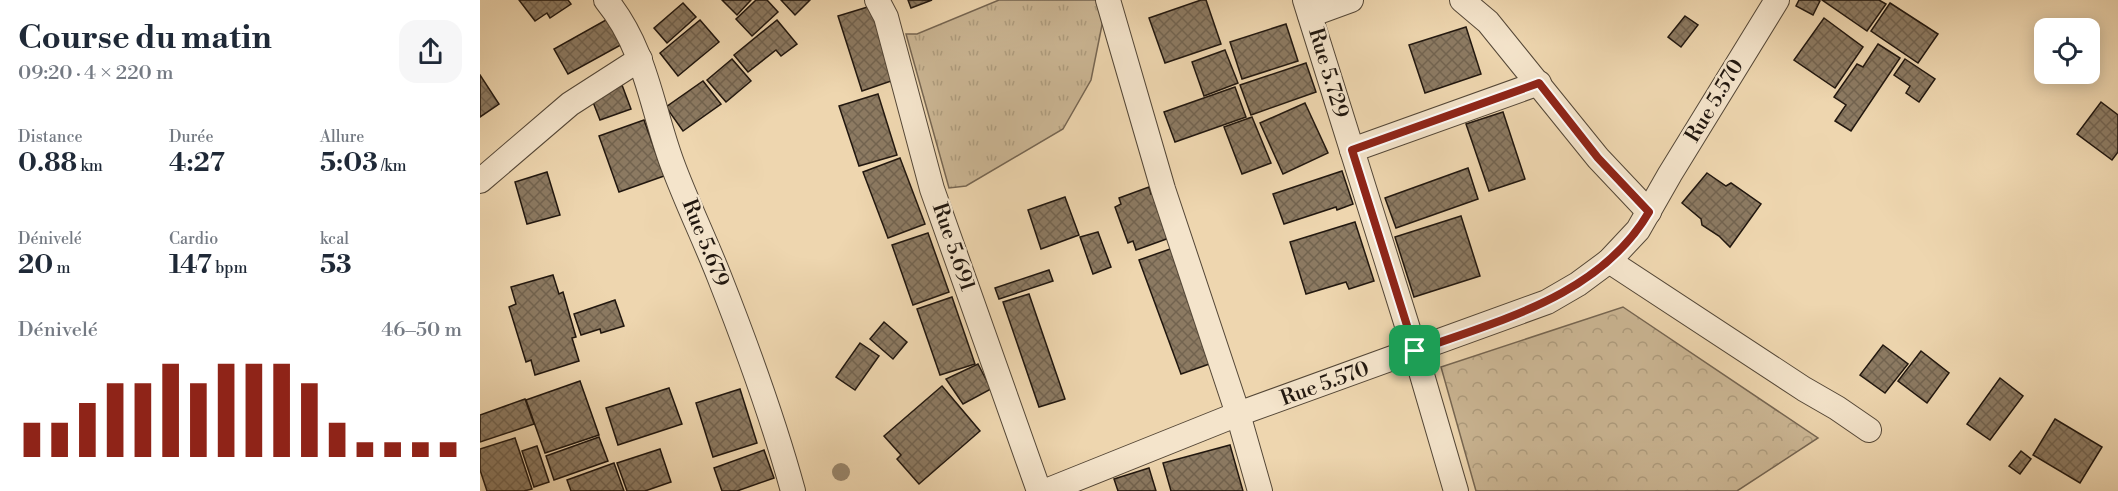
<!DOCTYPE html>
<html lang="fr">
<meta charset="utf-8">
<style>
body{margin:0;font-family:"Libre Bodoni",serif;background:#f6f6f7;color:#1f2937;height:100vh;display:flex;flex-direction:column;font-size:22px;white-space:nowrap}
*{box-sizing:border-box;margin:0}
p{font-size:20px;color:#747a83}
.icon{flex:none;width:33px;height:33px;fill:none;stroke:currentColor;stroke-width:2;stroke-linecap:round;stroke-linejoin:round}
.map{position:relative;flex:1;overflow:hidden}
.sheet{display:flex;flex-direction:column;background:#fff;width:480px}
.sheet>*{flex:none}
.tools{position:absolute;left:1554px;top:18px;display:grid;gap:12px}
.tools a{display:grid;place-items:center;width:66px;height:66px;border-radius:12px;background:#fff;box-shadow:0 3px 15px #0003;font-size:30px}
.pin{position:absolute;display:grid;place-items:center;width:51px;height:51px;color:#fff;margin:-26px;border-radius:12px;box-shadow:0 3px 9px #0006}
.round{display:grid;place-items:center;flex:none;width:63px;height:63px;border-radius:18px;background:#f6f6f7}
.overview{display:flex;align-items:center;justify-content:space-between;height:102px;padding:0 18px}
h1{font-size:33px;font-weight:700;line-height:45px}
.metrics{display:grid;grid-template-columns:repeat(3,1fr);gap:9px;height:102px;padding:6px 18px}
.metrics div{display:grid;align-content:center}
.metrics b{font-size:26px;font-weight:700}
.metrics small{font-size:16px;font-weight:400}
.metrics p{font-size:16px}
.chart{height:168px;padding:12px 18px}
.chart p{display:flex;justify-content:space-between}
.chart svg{width:100%;height:108px;margin-top:6px;stroke:#8f2418;stroke-width:6}
main{display:flex;flex:1;min-height:0}
.map>svg:first-child{display:block}
.grass{fill:url(#grass-tufts);stroke:#766652;stroke-width:1.5}
.forest{fill:url(#forest-crowns);stroke:#766652;stroke-width:1.5}
.building{fill:url(#building-cross-hatch);stroke:#21170f;stroke-width:1.5}
.lines{fill:none;stroke-linecap:round;stroke-linejoin:round}
.minor-casing{stroke:#544737;stroke-width:26}
.minor{stroke:#f4e4cb;stroke-width:24}
.tree{fill:#99876d}
.route-casing{stroke:#fff;stroke-width:12}
.route{stroke:#8f2418;stroke-width:8}
.labels{text-anchor:middle;dominant-baseline:central;stroke-width:5;stroke-linejoin:round;paint-order:stroke}
.street-label{font-size:21px;fill:#21170f;stroke:#f4e4cb}
</style>
<main>
<section class="sheet">
<div class="overview"><div><h1>Course du matin</h1><p>09:20 · 4 × 220 m</p></div><a class="round"><svg class="icon" aria-label="share" viewBox="0 0 24 24"><path d="M12 15V3M7 8l5-5 5 5M5 13v7h14v-7"/></svg></a></div>
<div class="metrics">
<div><p>Distance</p><b>0.88<small> km</small></b></div>
<div><p>Durée</p><b>4:27</b></div>
<div><p>Allure</p><b>5:03<small> /km</small></b></div>
</div>
<div class="metrics">
<div><p>Dénivelé</p><b>20<small> m</small></b></div>
<div><p>Cardio</p><b>147<small> bpm</small></b></div>
<div><p>kcal</p><b>53</b></div>
</div>
<div class="chart"><p><span>Dénivelé</span>46–50 m</p>
<svg viewBox="0 0 160 44" preserveAspectRatio="none"><path d="M5 44V30M15 44V30M25 44V22M35 44V14M45 44V14M55 44V6M65 44V14M75 44V6M85 44V6M95 44V6M105 44V14M115 44V30M125 44V38M135 44V38M145 44V38M155 44V38"/></svg>
</div>
</section>
<div class="map">
<svg width="1638" height="491" viewBox="0 0 1638 491">
<defs>
<pattern id="grass-tufts" width="24" height="20" patternUnits="userSpaceOnUse" patternTransform="scale(1.5)"><rect width="24" height="20" fill="#cbb694"/><path d="M3 7l-1-3M5 7V3M7 7l1-3M15 17l-1-3M17 17v-4M19 17l1-3" fill="none" stroke="#ae9c7e"/></pattern>
<pattern id="forest-crowns" width="20" height="18" patternUnits="userSpaceOnUse" patternTransform="scale(1.5)"><rect width="20" height="18" fill="#cbb694"/><path d="M2 6a3 3 0 1 1 6 0M12 15a3 3 0 1 1 6 0" fill="none" stroke="#ae9c7e"/></pattern>
<pattern id="building-cross-hatch" width="8" height="8" patternUnits="userSpaceOnUse" patternTransform="scale(1.5)"><rect width="8" height="8" fill="#8c7a62"/><path d="M0 0l8 8M0 8l8-8" fill="none" stroke="#72634f"/></pattern>
</defs>
<rect width="100%" height="100%" fill="#eed6af"/>
<filter id="stains"><feTurbulence type="fractalNoise" baseFrequency=".00333" numOctaves="4"/><feColorMatrix values="0 0 0 0 .2 0 0 0 0 .09 0 0 0 0 .02 0 0 0 .5 -.17"/></filter>
<radialGradient id="worn" r=".72"><stop offset=".6" stop-color="#630" stop-opacity="0"/><stop offset="1" stop-color="#630" stop-opacity=".3"/></radialGradient>
<!-- grass -->
<path class="grass" d="M519 0H617L623 20 611 80 583 129 486 186 469 188 426 34H437Z"/>
<!-- forest -->
<path class="forest" d="M1143 307 1338 438 1257 491H996L961 367Z"/>
<!-- building -->
<g class="building">
<path d="M39 0H88L91 4 70 18 67 13 55 21Z"/>
<path d="M242 0H271L257 15Z"/>
<path d="M276 0H287L298 12 272 36 256 19Z"/>
<path d="M301 0H330L315 15Z"/>
<path d="M428 0H452L431 8Z"/>
<path d="M721 0H726L741 44 685 63 669 18Z"/>
<path d="M1319 0H1337L1340 1 1333 15 1316 6Z"/>
<path d="M1342 0H1399L1406 4 1387 31Z"/>
<path d="M203 3 216 17 187 43 174 28Z"/>
<path d="M1410 3 1458 34 1438 63 1391 31Z"/>
<path d="M391 6 414 80 382 91 358 16Z"/>
<path d="M133 16 148 41 88 74 74 49Z"/>
<path d="M1205 16 1218 25 1201 47 1188 37Z"/>
<path d="M1344 18 1383 47 1355 88 1314 60Z"/>
<path d="M220 20 239 42 198 76 180 53Z"/>
<path d="M297 20 317 44 301 56 296 50 268 72 254 55Z"/>
<path d="M806 24 818 61 762 79 750 42Z"/>
<path d="M986 27 1001 74 945 93 929 45Z"/>
<path d="M1398 44 1420 58 1371 131 1355 121 1366 105 1354 97 1377 64 1383 67Z"/>
<path d="M745 50 758 83 724 96 712 62Z"/>
<path d="M252 59 271 81 246 102 227 80Z"/>
<path d="M1425 59 1455 79 1439 102 1426 93 1430 86 1414 75Z"/>
<path d="M826 63 836 92 771 115 760 85Z"/>
<path d="M0 75 19 104 0 117Z"/>
<path d="M223 81 241 104 203 131 186 107Z"/>
<path d="M142 85 151 109 120 120 111 97Z"/>
<path d="M755 87 766 117 695 142 684 112Z"/>
<path d="M398 94 417 155 379 166 359 106Z"/>
<path d="M1621 102 1638 115V152L1632 160 1597 134Z"/>
<path d="M825 103 848 153 803 174 780 123Z"/>
<path d="M1023 112 1045 179 1009 191 986 124Z"/>
<path d="M772 117 791 163 762 174 744 127Z"/>
<path d="M164 120 184 176 139 192 119 136Z"/>
<path d="M420 158 445 224 408 238 383 172Z"/>
<path d="M988 168 998 199 916 228 905 198Z"/>
<path d="M862 171 873 204 857 210 856 207 804 224 793 194Z"/>
<path d="M67 172 80 215 47 224 35 182Z"/>
<path d="M1227 173 1246 186 1251 183 1281 204 1250 247 1239 236 1222 225 1221 219 1202 203Z"/>
<path d="M669 187 671 194 677 192 692 237 656 250 653 241 648 243 635 207 641 204 639 198Z"/>
<path d="M585 197 599 235 561 249 548 210Z"/>
<path d="M981 216 1000 276 934 297 915 237Z"/>
<path d="M875 222 894 281 869 289 866 282 826 294 810 242Z"/>
<path d="M618 232 631 267 613 274 600 237Z"/>
<path d="M448 233 469 292 433 305 412 245Z"/>
<path d="M693 248 735 362 701 374 659 260Z"/>
<path d="M569 270 573 281 519 299 515 288Z"/>
<path d="M73 275 79 294 83 292 96 337 92 338 99 361 55 375 51 360 46 362 29 307 36 304 31 287Z"/>
<path d="M549 294 585 399 559 407 523 302Z"/>
<path d="M472 297 495 364 460 375 437 309Z"/>
<path d="M135 300 144 326 121 333 120 329 101 335 94 314Z"/>
<path d="M404 322 427 342 413 359 390 339Z"/>
<path d="M380 343 399 356 375 390 356 377Z"/>
<path d="M1403 345 1428 364 1405 393 1380 375Z"/>
<path d="M1441 351 1469 373 1447 403 1418 381Z"/>
<path d="M498 364 511 389 483 404 466 379Z"/>
<path d="M1520 378 1543 396 1510 440 1487 424Z"/>
<path d="M100 381 119 435 65 453 46 400Z"/>
<path d="M462 386 500 431 439 484 417 459 421 455 404 436Z"/>
<path d="M189 388 202 424 138 445 126 408Z"/>
<path d="M260 389 277 443 233 457 216 403Z"/>
<path d="M45 399 54 424 0 442V415Z"/>
<path d="M1575 419 1622 447 1600 483 1553 455Z"/>
<path d="M119 437 128 461 74 480 66 456Z"/>
<path d="M35 438 52 489 44 491H7L0 470V449Z"/>
<path d="M750 445 763 491H691L683 463Z"/>
<path d="M57 446 69 482 54 487 42 451Z"/>
<path d="M180 449 191 482 165 491H147L137 463Z"/>
<path d="M284 450 294 478 257 491H242L234 468Z"/>
<path d="M1541 451 1551 459 1540 474 1529 466Z"/>
<path d="M134 463 144 491H91L87 480Z"/>
<path d="M669 468 676 491H638L634 479Z"/>
</g>
<g class="lines">
<!-- minor casing -->
<g class="minor-casing">
<g id="minor">
<path d="M126 0C166 49 171 106 192 163 206 201 224 238 239 276 267 347 293 418 313 491"/>
<path d="M397 0 406 17 452 189 559 491"/>
<path d="M628 0 683 189 758 414 780 491"/>
<path d="M825 0 935 351 976 491"/>
<path d="M982 0 1008 22 1118 158 1169 212"/>
<path d="M830 15 871 0"/>
<path d="M872 150 1059 83"/>
<path d="M0 181 90 104 160 59"/>
<path d="M1129 261 1324 389 1357 408 1389 430"/>
<path d="M566 491 758 414 1067 302 1098 284 1129 261 1158 230 1190 174 1297 0"/>
</g>
</g>
<!-- minor -->
<use href="#minor" class="minor"/>
</g>
<!-- trees -->
<circle class="tree" cx="361" cy="472" r="9"/>
<g class="lines">
<!-- route casing -->
<g class="route-casing">
<path id="route" d="M1059 83 1118 158 1169 212C1120 296 1020 320 935 351L872 150Z"/>
</g>
<!-- route -->
<use href="#route" class="route"/>
</g>
<g class="labels">
<!-- street labels -->
<g class="street-label">
<text transform="translate(848 73) rotate(73)">Rue 5.729</text>
<text transform="translate(1235 101) rotate(-59)">Rue 5.570</text>
<text transform="translate(225 243) rotate(68)">Rue 5.679</text>
<text transform="translate(473 247) rotate(71)">Rue 5.691</text>
<text transform="translate(845 384) rotate(-20)">Rue 5.570</text>
</g>
</g>
<rect width="100%" height="100%" filter="url(#stains)"/>
<rect width="100%" height="100%" fill="url(#worn)"/>
</svg>
<div class="tools">
<a><svg class="icon" aria-label="locate" viewBox="0 0 24 24"><circle cx="12" cy="12" r="6"/><path d="M12 2v4M12 18v4M2 12h4M18 12h4"/></svg></a>
</div>
<div class="pin" style="left:935px;top:351px;background:#1e9e55"><svg class="icon" aria-label="arrive" viewBox="0 0 24 24"><path d="M6 21V4h12l-3 4 3 4H6"/></svg></div>
</div>
</main>
